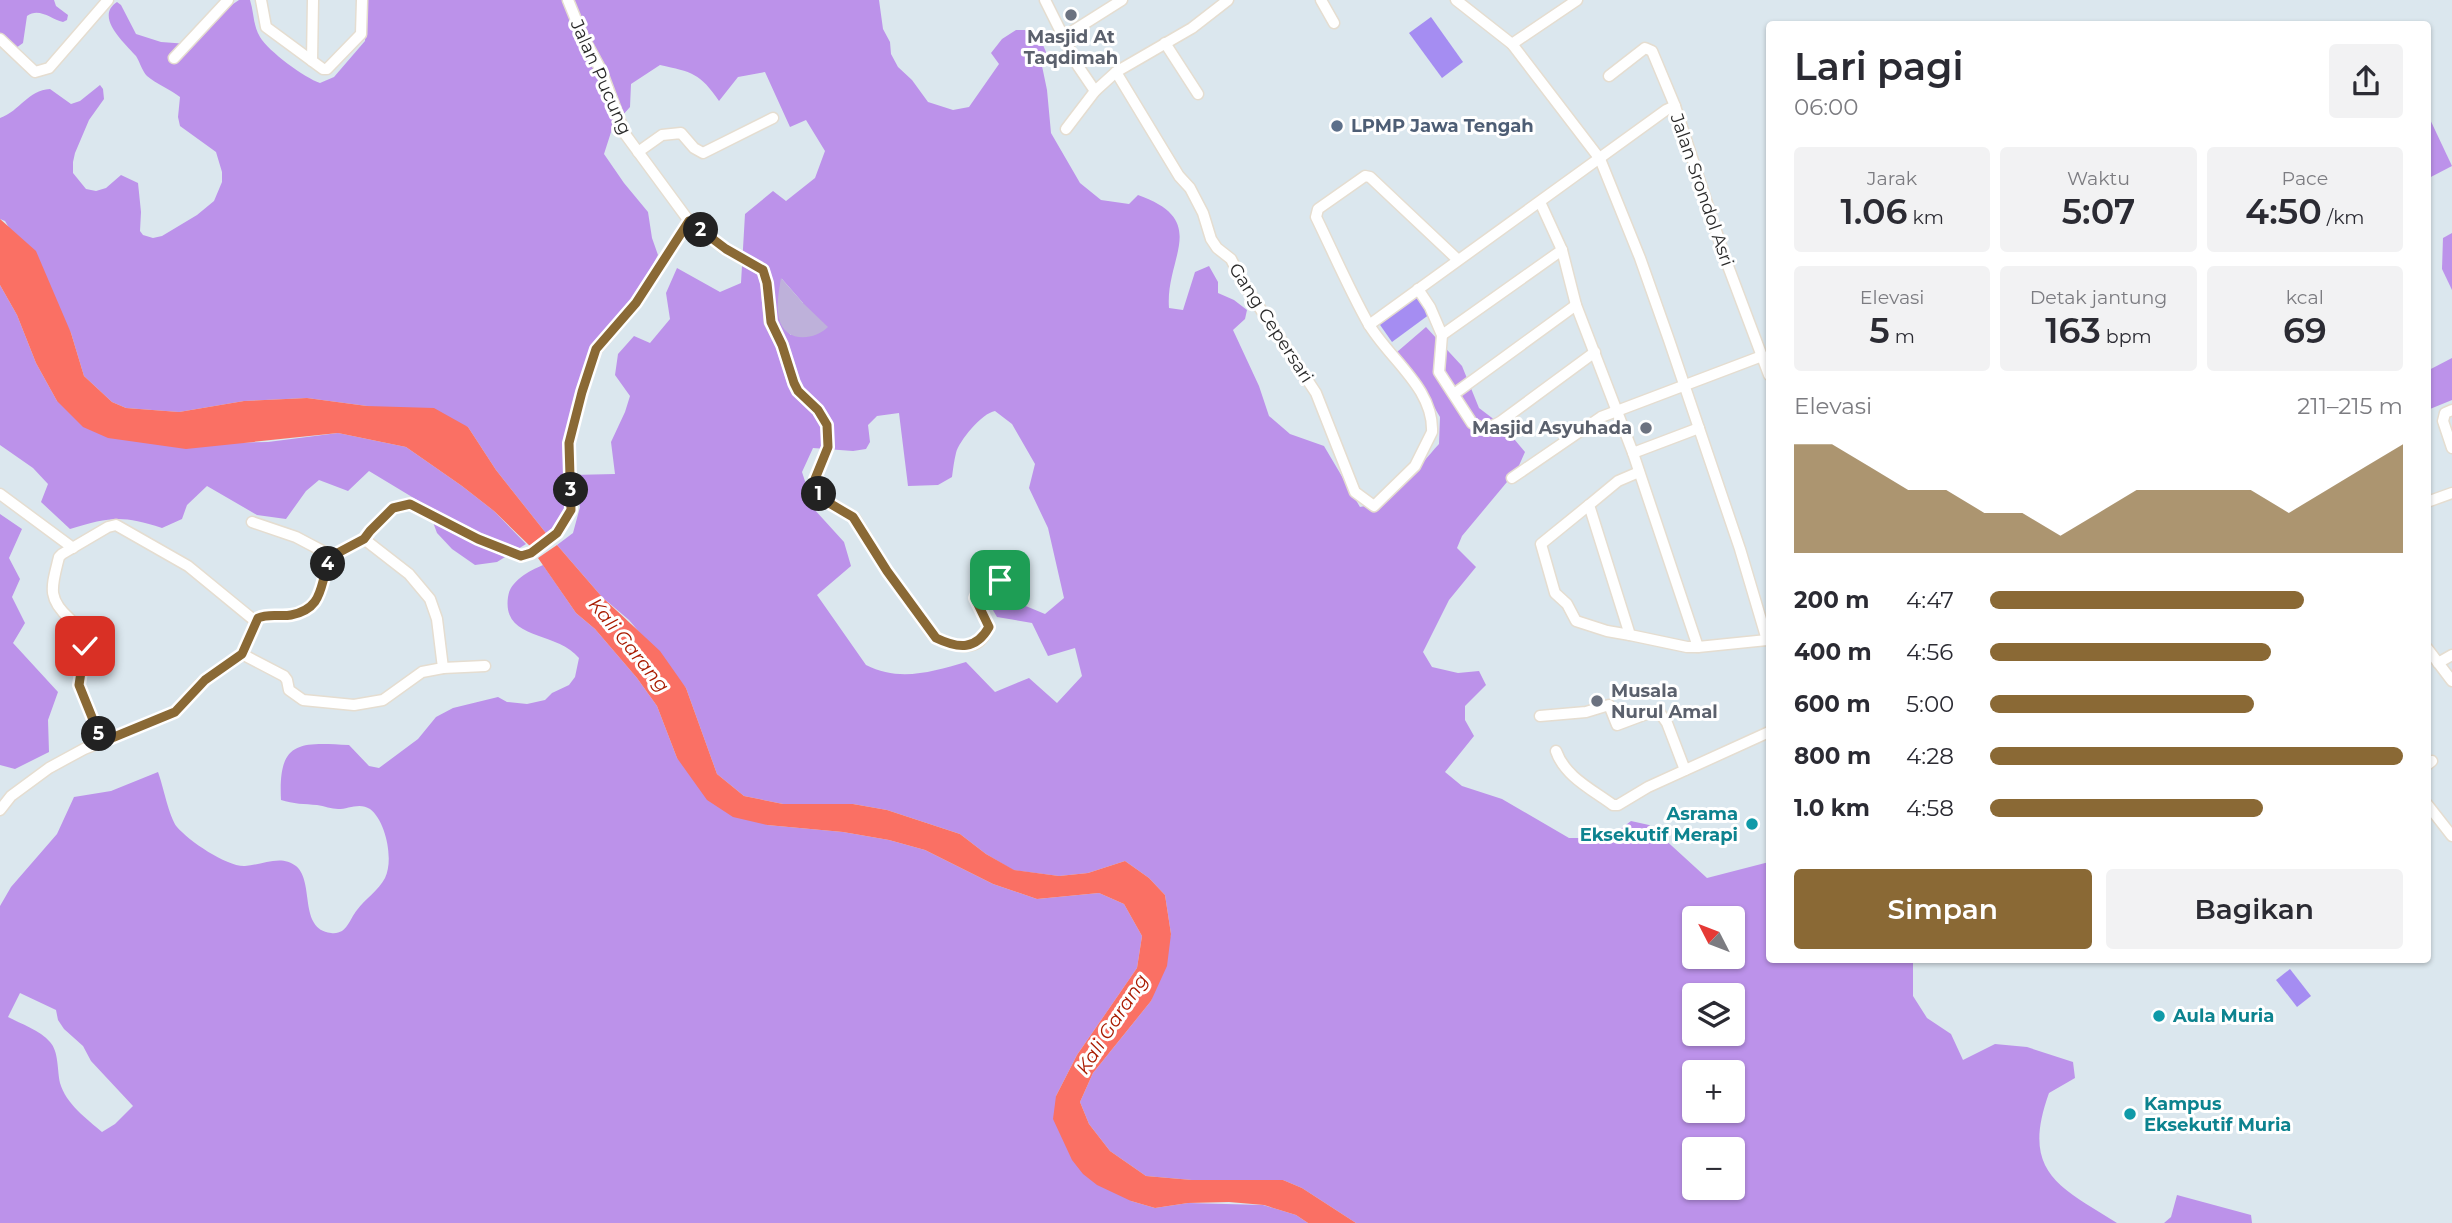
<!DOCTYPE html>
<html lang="id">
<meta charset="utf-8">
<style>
body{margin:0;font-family:Montserrat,sans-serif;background:#f2f2f3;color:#2b2b33;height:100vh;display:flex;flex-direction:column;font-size:26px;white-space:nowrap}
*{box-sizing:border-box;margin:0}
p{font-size:23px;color:#7c7c81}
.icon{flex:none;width:38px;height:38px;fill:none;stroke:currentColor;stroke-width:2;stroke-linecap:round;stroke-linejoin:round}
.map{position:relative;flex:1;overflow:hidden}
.side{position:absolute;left:1766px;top:21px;width:665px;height:942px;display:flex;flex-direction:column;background:#fff;border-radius:7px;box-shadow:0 2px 5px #0004}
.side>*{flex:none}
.needle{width:46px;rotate:312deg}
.buttons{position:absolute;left:1682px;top:906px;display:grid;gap:14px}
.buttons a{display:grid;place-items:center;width:63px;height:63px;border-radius:7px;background:#fff;box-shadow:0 2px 5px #0004;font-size:35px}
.pin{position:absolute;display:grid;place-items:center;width:60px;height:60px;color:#fff;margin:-30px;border-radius:14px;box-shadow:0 4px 10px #0006}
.km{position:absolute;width:35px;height:35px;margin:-18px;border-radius:50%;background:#222;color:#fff;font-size:19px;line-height:35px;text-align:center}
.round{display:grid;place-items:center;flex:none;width:74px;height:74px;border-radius:7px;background:#f2f2f3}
.overview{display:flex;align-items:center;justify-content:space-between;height:119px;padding:0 28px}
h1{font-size:38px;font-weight:600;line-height:52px}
.figures{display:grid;grid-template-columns:repeat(3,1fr);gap:10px;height:119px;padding:7px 28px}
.figures div{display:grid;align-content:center;border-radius:7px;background:#f2f2f3;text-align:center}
.figures b{font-size:35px;font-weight:600}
.figures small{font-size:19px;font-weight:400}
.figures p{font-size:19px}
.chart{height:196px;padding:14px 28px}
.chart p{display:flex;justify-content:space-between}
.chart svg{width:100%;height:126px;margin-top:7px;fill:#8a6935;opacity:.7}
.primary-button{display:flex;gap:14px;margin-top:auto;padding:14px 28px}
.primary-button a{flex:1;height:80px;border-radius:7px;background:#8a6935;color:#fff;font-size:28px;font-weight:600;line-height:80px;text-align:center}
.primary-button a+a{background:#f2f2f3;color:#2b2b33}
ul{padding:0 28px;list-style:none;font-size:23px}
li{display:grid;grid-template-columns:112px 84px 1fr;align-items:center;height:52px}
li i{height:18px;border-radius:9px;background:#8a6935}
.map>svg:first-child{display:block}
.green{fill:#bc92ea;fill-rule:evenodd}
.cemetery{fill:#beb1da}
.pitch{fill:#a58df2}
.water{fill:#fa7064}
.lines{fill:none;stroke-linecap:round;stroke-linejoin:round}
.minor-casing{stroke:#e5ddd0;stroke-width:13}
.minor{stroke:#fff;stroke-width:10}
.route-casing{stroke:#fff;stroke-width:14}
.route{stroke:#8a6935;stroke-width:9}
.worship-dot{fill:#6b7280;stroke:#fff;stroke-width:2.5}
.service-dot{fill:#5c6f8a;stroke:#fff;stroke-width:2.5}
.culture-dot{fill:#0f9aa8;stroke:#fff;stroke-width:2.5}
.labels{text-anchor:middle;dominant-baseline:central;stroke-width:6;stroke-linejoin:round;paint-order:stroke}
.worship-label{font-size:18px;font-weight:bold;fill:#5b616d;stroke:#fff}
.street-label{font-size:18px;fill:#2b2b2b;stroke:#fff}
.service-label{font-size:18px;font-weight:bold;fill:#4e5e75;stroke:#fff;text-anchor:start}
.culture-label{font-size:18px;font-weight:bold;fill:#0d838f;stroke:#fff;text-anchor:start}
.water-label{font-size:19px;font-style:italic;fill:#a91b00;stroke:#fff}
</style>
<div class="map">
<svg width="2452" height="1223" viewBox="0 0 2452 1223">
<rect width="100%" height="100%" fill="#dbe7ee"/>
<!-- green -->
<g class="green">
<path d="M0 0H54L56 6 68 15 67 20 63 22C51 19 39 7 27 16L23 43 9 53 0 46Z"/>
<path d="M239 0H250C254 12 253 26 260 37 268 51 305 78 320 83L334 77 365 41 367 0H879L883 29 890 42 891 54 898 67 912 80 928 102 953 110 969 107 999 64 991 53 1002 39 1016 30H1025L1040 38 1046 52 1042 66 1047 90 1051 133 1080 183 1101 200 1129 204 1138 195C1211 221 1165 257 1169 308L1183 310 1195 272 1209 266 1218 282V293L1234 300 1247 310 1245 319 1233 330 1259 386 1269 416 1290 434 1324 446 1360 507C1394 502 1417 468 1439 444L1440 417 1423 388 1397 352 1426 327 1462 366 1479 408 1504 427 1525 452 1517 470 1462 536 1457 548 1476 567 1449 600 1423 652 1432 667 1458 673 1479 671 1486 685 1465 706V720L1474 736 1445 772 1462 786 1502 799 1569 838H1609L1631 821 1649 825 1707 878 1769 862V959H1913V996L1927 1018 1951 1034 1963 1060 1995 1044 2027 1047 2073 1062 2075 1078 2049 1093C2021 1171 2057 1186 2117 1223H1356L1302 1188 1283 1180H1192L1146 1176 1110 1151 1089 1124 1080 1102 1093 1073 1151 1001 1171 934 1165 895 1149 878 1125 861 1088 873 1059 876 1013 870 986 854 960 834 887 810 853 804H783L744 796 717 774 686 688 629 620 602 597 557 545 573 533 580 507 572 475 615 474 611 442 625 412 630 396 615 375 618 354 634 336 650 343 670 319 666 293 677 268 720 292 741 283 745 214 773 191 786 201 815 178 825 151 806 120 790 127 765 72 738 77 719 101C700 73 692 72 660 65L631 84 630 107 613 126 604 154 624 183 648 212 652 238 658 255 634 300 594 346 566 454 564 475 572 509 549 537 496 470 468 427 367 406 307 398 244 401 179 412 126 408 112 402 84 376 71 333 5 221 0 219V118C20 111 28 90 50 89L71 104 80 101 100 85 103 89 104 99 89 120 75 153 73 162V173L86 189 96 191 106 188 121 175 138 183 141 212 140 231 143 235 153 238 162 236 197 215 214 201 222 182V172L216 152 180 126 178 117 180 97C170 89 156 84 147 76 142 71 140 62 136 56 125 43 94 17 117 2L121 5 136 34 161 42 188 44 227 8ZM782 279 803 303 791 335C773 318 780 301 782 279ZM995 411 1012 424 1035 464 1029 488 1048 528 1064 598 1045 614 1006 598 990 605 997 617 1032 623 1048 656 1075 648 1082 676 1057 703 1029 678 995 692 966 662C932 672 899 682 866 665L817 595 851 566 844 542 814 509 802 472 813 448 853 451 866 449 870 442 868 425 877 416 899 413 908 486 938 485 952 477C953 469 954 461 956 453 959 441 982 413 995 411ZM1694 919H1732V957H1694ZM1694 996H1732V1034H1694ZM1694 1073H1732V1111H1694ZM1694 1150H1732V1188H1694Z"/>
<path d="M2427 113 2452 166 2427 179Z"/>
<path d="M2452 233V290L2442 269 2443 238Z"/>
<path d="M0 285 17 315 36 363 57 401 227 443 268 442 338 433 406 447 462 486 494 511 526 544 497 562 475 565 452 549 437 533 427 506 369 471 348 491 319 480 306 491 286 519 257 515 207 486 187 505 182 519 162 528C122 515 110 517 70 529L41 502 48 484 33 468 0 445Z"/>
<path d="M2452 358V400L2430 409 2427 402V371Z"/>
<path d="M0 514 22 529 9 558 20 579 12 597 25 623 13 643 58 692 48 720 49 752 15 769 0 765Z"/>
<path d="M543 565 576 613 595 629 637 678 657 706 677 758 767 825 843 832 889 840 925 850 993 884 1037 899 1099 893 1124 904 1142 936 1137 968 1077 1055 1056 1096 1131 1201 1155 1208 1188 1203 1263 1205 1296 1215 1308 1223H0V906L11 887 57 834 74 797 111 791 158 772C163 785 169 817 177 827 189 841 227 867 245 866 262 865 281 854 296 866 315 882 298 929 331 933 347 935 349 920 357 910 365 899 379 890 385 878 394 860 386 821 370 809 360 802 348 809 338 809 332 809 324 806 317 805 305 804 293 804 281 800 278 741 298 742 349 745L369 766 379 768 418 739 436 717 453 708 498 697 507 702 527 704 545 700 552 693 569 685 575 677 579 658C556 630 502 641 508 597 510 581 529 571 543 565ZM20 993 56 1010 58 1020 64 1029 83 1046 91 1061 133 1106 115 1124 102 1132C87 1119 66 1104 60 1083 57 1070 59 1052 50 1042 40 1030 21 1024 8 1017Z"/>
<path d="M2177 1195 2251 1215 2252 1223H2164L2171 1217Z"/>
</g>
<!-- cemetery -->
<path class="cemetery" d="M781 278 803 303 828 327C814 341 784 343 779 318 776 306 779 290 781 278Z"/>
<!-- pitch -->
<g class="pitch">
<path d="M1431 17 1463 62 1442 78 1409 33Z"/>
<path d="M1416 295 1430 314 1392 342 1378 322Z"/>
<path d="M2290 969 2311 996 2297 1007 2276 980Z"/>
</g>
<!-- water -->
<g class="water">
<path d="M0 219 36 251 71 333 84 376 112 402 126 408 179 412 244 401 307 398 367 406 434 408 468 427 496 470 549 537 533 549 494 511 462 486 406 447 338 433 186 449 108 438 83 427 57 401 36 363 17 315 0 285Z"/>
<path d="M557 545 602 597 660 651 686 688 717 774 744 796 783 804H853L887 810 960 834 986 854 1014 870 1059 876 1088 873 1125 861 1149 878 1165 895 1171 934 1167 966 1151 1001 1093 1073 1080 1102 1089 1124 1110 1151 1146 1176 1192 1180H1283L1302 1188 1356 1223H1308L1296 1215 1264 1205 1229 1202 1188 1203 1155 1208 1131 1201 1097 1185 1083 1174 1072 1160 1053 1119 1056 1096 1077 1055 1137 968 1142 936 1124 904 1099 893 1037 899 993 884 925 850 889 840 843 832 767 825 733 817 707 800 677 758 657 706 637 678 595 629 576 613 538 558Z"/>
</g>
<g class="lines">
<!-- minor casing -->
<g class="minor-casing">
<g id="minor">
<path d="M261 0 266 27 323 69H327L361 34 362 0"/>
<path d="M568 0 583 37 601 70 625 134 689 221 725 249 763 270 767 283 770 322 782 345 794 383 798 391 818 410 827 425 828 447 815 479 817 490 824 500 854 517 887 571 932 634C940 643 964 649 975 644 982 641 986 633 989 627L975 598 979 589 1013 576"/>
<path d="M1045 0 1078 66 1095 91"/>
<path d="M1321 0 1334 23"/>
<path d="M1456 0 1512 44 1600 159 1640 258 1669 340 1740 549 1767 640 1769 639"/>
<path d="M1065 36 1122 0"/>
<path d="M0 39 35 72 49 68 108 0"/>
<path d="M1165 43 1198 94"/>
<path d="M1512 44 1577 0"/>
<path d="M174 58 228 0"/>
<path d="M312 61 313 0"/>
<path d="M1116 72 1179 176 1190 188 1203 213 1211 239 1217 248 1231 259 1242 281 1316 393 1355 492 1374 506 1415 466 1432 432C1434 388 1388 358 1368 323 1349 289 1333 252 1316 217L1318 209 1365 176 1370 177 1457 259"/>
<path d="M1609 76 1645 48 1652 51 1675 106 1725 258 1769 375"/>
<path d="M1066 129 1095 91 1116 72 1192 28 1228 0"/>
<path d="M638 152 662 135 681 133 694 148 703 153 773 118"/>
<path d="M1540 202 1562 250 1576 305 1633 453 1699 428"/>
<path d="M1418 289 1430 307 1442 335 1439 372 1472 423 1485 430 1500 422 1595 352"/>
<path d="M1369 325 1666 110 1675 106"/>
<path d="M1442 335 1562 250"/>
<path d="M1454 394 1576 305"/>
<path d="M2452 410 2445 413 2443 421 2452 448"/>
<path d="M1633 453 1698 647 1767 640"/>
<path d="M1639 472 1618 481 1589 505 1630 635 1687 647H1698"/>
<path d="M1512 478 1601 417 1762 356"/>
<path d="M0 494 73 548"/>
<path d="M2427 502 2452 493"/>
<path d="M1589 505 1541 544 1555 593 1567 604 1576 621 1607 631 1630 635"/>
<path d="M252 522 296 537 332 556"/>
<path d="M2427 648 2452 681"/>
<path d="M242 654 284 676 287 680 289 690 303 700 354 705 383 700 422 672 443 668 437 619 430 599 409 574 364 539"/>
<path d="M2438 663 2452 655"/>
<path d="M443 668 485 666"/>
<path d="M1540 716 1586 712 1609 705 1617 725 1649 713H1660L1667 723 1685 770"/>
<path d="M102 742 79 685 85 636C81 629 76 625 70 619 46 598 52 586 59 557L62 554 108 527 116 525 188 566 255 621"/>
<path d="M1556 751C1565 777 1593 790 1613 805H1618L1648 787 1769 732"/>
<path d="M2427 765 2432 761"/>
<path d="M2427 804 2452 836"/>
<path d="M0 810 11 796 49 768 84 749 175 712 200 684 242 654 258 618C269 613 280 617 291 615 327 608 318 580 332 556L364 539 370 531 393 508 410 504 478 539 521 556 531 553 557 533 571 510 569 444 582 392 596 350 636 303 689 221"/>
</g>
</g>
<!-- minor -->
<use href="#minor" class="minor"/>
</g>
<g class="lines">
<!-- route casing -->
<g class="route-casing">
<path id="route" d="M85 646 79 685 102 742 175 712 205 680 242 654 258 618C269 613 280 617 291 615 327 608 318 581 332 556L364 539 370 531 393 508 410 504 478 539 521 556 531 553 557 533 571 510 569 443 582 392 596 349 636 303 689 221 726 249 763 270 767 283 771 322 782 345 794 383 798 391 818 410 827 425 828 447 815 479 817 490 824 500 853 517 887 571 936 638C959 649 976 650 989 627L975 598 979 589 1000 580"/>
</g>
<!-- route -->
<use href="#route" class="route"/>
</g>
<!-- markers -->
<g class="worship-dot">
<circle cx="1071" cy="15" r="7"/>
<circle cx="1646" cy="428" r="7"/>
<circle cx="1597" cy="701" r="7"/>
</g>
<circle class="service-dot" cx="1337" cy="126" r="7"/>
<g class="culture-dot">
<circle cx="1752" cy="824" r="7"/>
<circle cx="2159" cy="1016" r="7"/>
<circle cx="2130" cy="1114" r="7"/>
</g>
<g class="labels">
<!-- worship labels -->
<g class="worship-label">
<text x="1071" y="37">Masjid At<tspan x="1071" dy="21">Taqdimah</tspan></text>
<text x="1632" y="428" text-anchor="end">Masjid Asyuhada</text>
<text x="1611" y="691" text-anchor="start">Musala<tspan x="1611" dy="21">Nurul Amal</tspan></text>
</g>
<!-- street labels -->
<g class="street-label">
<text transform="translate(601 77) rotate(66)">Jalan Pucung</text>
<text transform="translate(1702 190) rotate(71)">Jalan Srondol Asri</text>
<text transform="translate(1271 323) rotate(57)">Gang Cepersari</text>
</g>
<!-- service labels -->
<g class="service-label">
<text x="1351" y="126">LPMP Jawa Tengah</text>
</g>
<!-- culture labels -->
<g class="culture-label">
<text x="1738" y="814" text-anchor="end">Asrama<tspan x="1738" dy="21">Eksekutif Merapi</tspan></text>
<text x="2173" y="1016">Aula Muria</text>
<text x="2144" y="1104">Kampus<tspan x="2144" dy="21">Eksekutif Muria</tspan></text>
</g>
<!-- water labels -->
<g class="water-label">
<text transform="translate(629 645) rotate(51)">Kali Garang</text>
<text transform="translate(1112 1024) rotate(-57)">Kali Garang</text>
</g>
</g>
</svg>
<div class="buttons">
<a><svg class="needle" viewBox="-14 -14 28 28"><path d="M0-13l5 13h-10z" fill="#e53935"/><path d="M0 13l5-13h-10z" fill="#7c7c81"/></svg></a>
<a><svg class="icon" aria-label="layers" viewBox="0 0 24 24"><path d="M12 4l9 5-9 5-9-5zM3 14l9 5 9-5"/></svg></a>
<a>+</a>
<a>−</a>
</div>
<div class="pin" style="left:1000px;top:580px;background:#1e9e55"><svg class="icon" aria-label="arrive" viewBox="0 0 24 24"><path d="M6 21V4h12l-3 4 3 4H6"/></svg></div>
<div class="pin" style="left:85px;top:646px;background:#d93025"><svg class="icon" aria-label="check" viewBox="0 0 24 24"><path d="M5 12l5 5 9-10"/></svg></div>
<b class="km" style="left:819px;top:494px">1</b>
<b class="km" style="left:701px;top:230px">2</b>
<b class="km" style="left:571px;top:490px">3</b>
<b class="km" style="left:328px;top:564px">4</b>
<b class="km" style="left:99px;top:734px">5</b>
<section class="side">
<div class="overview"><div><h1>Lari pagi</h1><p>06:00</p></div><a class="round"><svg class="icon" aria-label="share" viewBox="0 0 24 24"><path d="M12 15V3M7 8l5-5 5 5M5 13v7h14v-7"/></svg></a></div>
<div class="figures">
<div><p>Jarak</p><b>1.06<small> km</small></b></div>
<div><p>Waktu</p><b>5:07</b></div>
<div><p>Pace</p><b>4:50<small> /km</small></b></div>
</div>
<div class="figures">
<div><p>Elevasi</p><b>5<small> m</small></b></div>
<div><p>Detak jantung</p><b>163<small> bpm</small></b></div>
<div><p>kcal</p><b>69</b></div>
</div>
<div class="chart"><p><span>Elevasi</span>211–215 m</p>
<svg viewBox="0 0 160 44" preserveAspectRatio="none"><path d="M0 44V6L10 6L20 14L30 22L40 22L50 30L60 30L70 38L80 30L90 22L100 22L110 22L120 22L130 30L140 22L150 14L160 6V44z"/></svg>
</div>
<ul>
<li><b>200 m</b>4:47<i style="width:76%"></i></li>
<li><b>400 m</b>4:56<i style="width:68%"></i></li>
<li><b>600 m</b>5:00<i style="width:64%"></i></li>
<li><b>800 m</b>4:28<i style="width:100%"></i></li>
<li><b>1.0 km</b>4:58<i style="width:66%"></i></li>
</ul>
<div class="primary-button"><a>Simpan</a><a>Bagikan</a></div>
</section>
</div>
